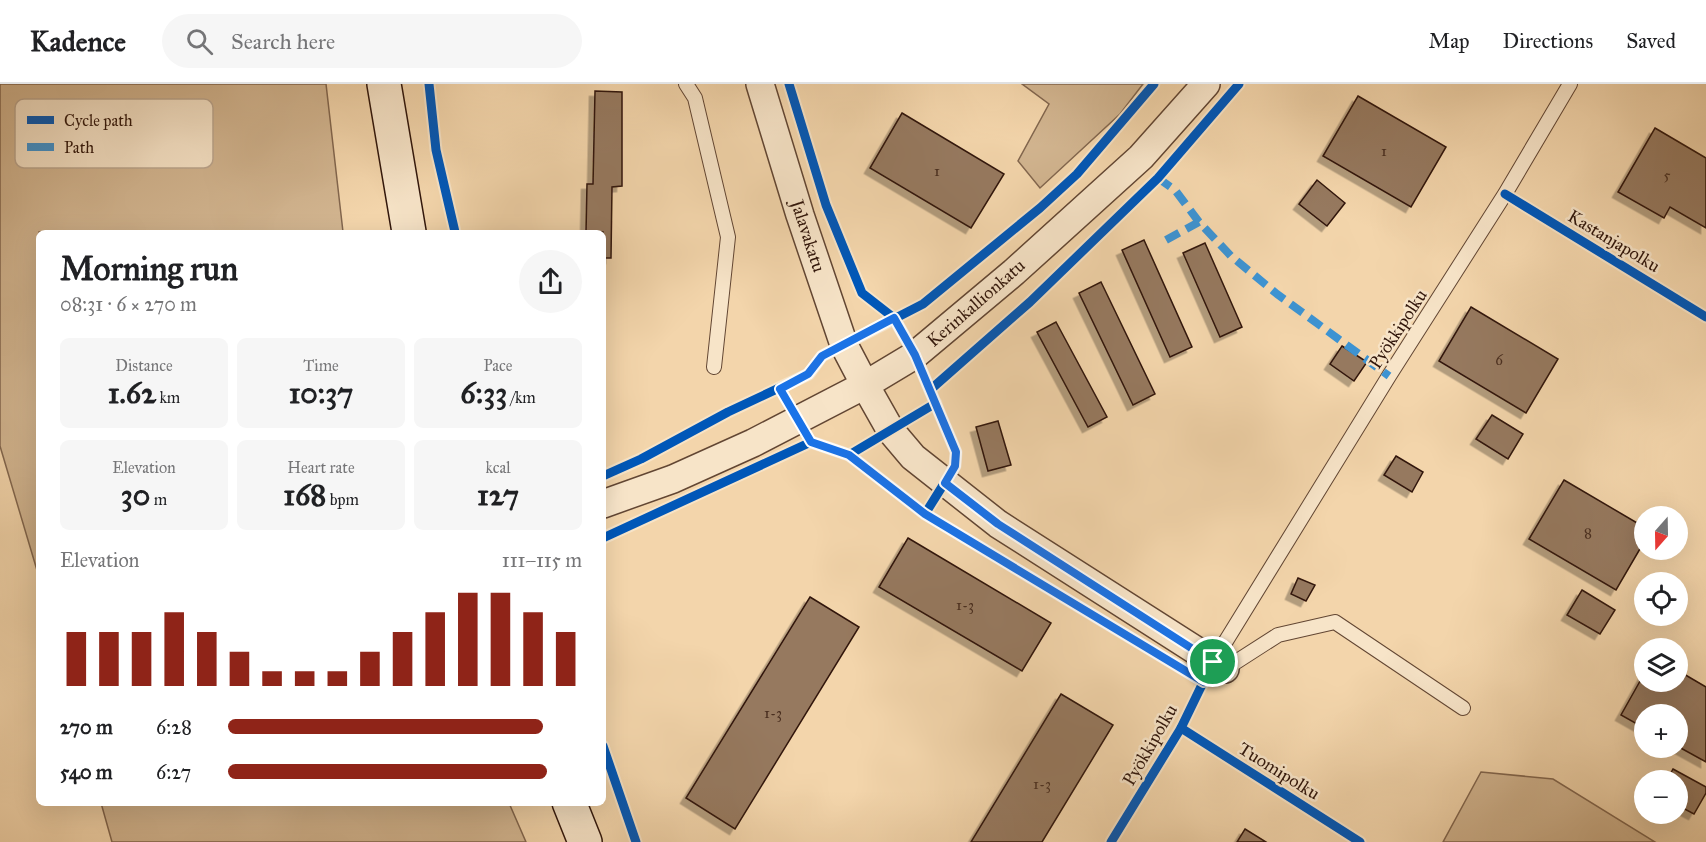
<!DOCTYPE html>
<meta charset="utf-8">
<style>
body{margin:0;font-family:"IM FELL Great Primer",serif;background:#f6f6f6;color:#202124;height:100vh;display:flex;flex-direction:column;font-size:22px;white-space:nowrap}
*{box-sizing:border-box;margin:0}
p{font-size:20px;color:#757577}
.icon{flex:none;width:33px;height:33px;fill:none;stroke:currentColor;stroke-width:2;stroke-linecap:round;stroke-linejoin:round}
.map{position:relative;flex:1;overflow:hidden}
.panel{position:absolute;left:36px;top:146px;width:570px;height:576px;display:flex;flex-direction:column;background:#fff;border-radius:9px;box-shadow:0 6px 24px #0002}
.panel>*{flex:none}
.needle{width:39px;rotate:200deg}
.controls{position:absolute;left:1634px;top:422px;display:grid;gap:12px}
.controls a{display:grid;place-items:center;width:54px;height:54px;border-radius:50%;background:#fff;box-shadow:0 6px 24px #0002;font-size:30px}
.pin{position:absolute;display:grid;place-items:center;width:51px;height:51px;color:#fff;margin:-26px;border:3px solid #fff;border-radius:50%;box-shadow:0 2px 6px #0007}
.round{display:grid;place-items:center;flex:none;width:63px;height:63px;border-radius:32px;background:#f6f6f6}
.summary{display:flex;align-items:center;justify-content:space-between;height:102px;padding:0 24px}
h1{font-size:33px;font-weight:800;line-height:45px}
.figures{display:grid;grid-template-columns:repeat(3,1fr);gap:9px;height:102px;padding:6px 24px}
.figures div{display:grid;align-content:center;border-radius:9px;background:#f6f6f6;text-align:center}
.figures b{font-size:30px;font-weight:800}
.figures small{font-size:16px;font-weight:400}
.figures p{font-size:16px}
.chart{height:168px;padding:12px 24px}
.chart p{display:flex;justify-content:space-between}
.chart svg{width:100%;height:108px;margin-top:6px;stroke:#8f2418;stroke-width:6}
ul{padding:0 24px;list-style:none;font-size:20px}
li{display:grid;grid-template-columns:96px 72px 1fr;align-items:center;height:45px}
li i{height:15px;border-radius:8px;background:#8f2418}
header{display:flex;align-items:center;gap:36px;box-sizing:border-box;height:84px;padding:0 30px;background:#fff;border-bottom:2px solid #e0e0e0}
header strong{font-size:28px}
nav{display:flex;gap:33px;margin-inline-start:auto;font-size:21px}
.search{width:420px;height:54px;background:#f6f6f6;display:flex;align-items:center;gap:15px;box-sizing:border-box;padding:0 21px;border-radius:33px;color:#757577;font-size:22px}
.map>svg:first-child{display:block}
.green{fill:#d2b590;stroke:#82664e;stroke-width:1.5}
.building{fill:#96795e;stroke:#31160b;stroke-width:1.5;filter:url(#shadow)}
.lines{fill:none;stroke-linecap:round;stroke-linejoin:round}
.lane-casing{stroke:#624633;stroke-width:16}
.street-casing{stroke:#624633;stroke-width:30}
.secondary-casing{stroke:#31160b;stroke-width:36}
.lane{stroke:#f7e4c8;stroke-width:14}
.street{stroke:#f7e4c8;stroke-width:27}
.secondary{stroke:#f7e4c8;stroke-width:33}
.quiet{stroke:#3d93d2;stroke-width:8;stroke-dasharray:15 8;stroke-linecap:butt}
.cycleway-casing{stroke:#f7e4c8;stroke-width:13}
.cycleway{stroke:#0057b8;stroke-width:9}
.route-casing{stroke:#fff;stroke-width:12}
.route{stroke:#1a73e8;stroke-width:8}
.labels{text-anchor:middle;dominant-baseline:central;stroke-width:5;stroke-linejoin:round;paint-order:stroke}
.number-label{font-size:15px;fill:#4a2f20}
.street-label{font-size:18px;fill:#31160b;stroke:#f7e4c8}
.key{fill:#f7e4c8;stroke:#bca68f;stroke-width:1.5}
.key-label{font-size:16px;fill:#31160b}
</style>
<header>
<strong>Kadence</strong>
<div class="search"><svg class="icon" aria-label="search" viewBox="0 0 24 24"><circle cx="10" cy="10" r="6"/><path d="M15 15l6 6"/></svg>Search here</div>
<nav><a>Map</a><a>Directions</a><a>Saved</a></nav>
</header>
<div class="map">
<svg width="1706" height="758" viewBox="0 0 1706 758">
<defs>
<filter id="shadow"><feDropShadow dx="-5.5" dy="5.5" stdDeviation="0" flood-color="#0004"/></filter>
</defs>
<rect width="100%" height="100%" fill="#f3d5ab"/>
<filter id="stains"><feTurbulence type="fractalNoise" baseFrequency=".00333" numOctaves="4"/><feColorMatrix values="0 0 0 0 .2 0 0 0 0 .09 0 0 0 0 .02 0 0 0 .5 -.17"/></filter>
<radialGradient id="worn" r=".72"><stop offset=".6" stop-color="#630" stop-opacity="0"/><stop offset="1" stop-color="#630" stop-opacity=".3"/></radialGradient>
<!-- green -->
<g class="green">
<path d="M0 0H326L343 148H39V493L0 362Z"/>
<path d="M1022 0H1143L1120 30 1040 104 1018 77 1049 20Z"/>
<path d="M1481 688 1553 695 1655 758H1443Z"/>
<path d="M101 719H509L526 758H112Z"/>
</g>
<!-- building -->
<g class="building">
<path d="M595 7 622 8V102L612 103 611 174H604L603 249V148H586L587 100H593Z"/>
<path d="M1358 12 1446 63 1411 123 1323 72Z"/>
<path d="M902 29 1004 90 971 144 870 84Z"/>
<path d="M1655 44 1706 74V144L1670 123 1664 134 1618 108Z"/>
<path d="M1317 96 1345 119 1327 142 1299 120Z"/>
<path d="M1144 156 1192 263 1170 273 1122 166Z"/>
<path d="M1205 159 1242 243 1220 253 1183 169Z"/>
<path d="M1101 198 1155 310 1133 321 1079 209Z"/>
<path d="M1471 223 1558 275 1526 329 1439 277Z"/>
<path d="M1056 238 1107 333 1088 343 1037 248Z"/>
<path d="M1342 262 1367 278 1354 297 1330 280Z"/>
<path d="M1492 331 1523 350 1508 375 1476 355Z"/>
<path d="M998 337 1011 381 988 387 976 343Z"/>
<path d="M1396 372 1423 388 1412 408 1384 391Z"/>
<path d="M1564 396 1644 443V458L1616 506 1529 455Z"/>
<path d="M908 454 1051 539 1022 587 879 503Z"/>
<path d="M1298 494 1315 501 1306 517 1291 510Z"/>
<path d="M1582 506 1615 526 1600 550 1567 531Z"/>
<path d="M810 513 859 543 735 745 686 714Z"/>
<path d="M1677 586 1706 603V678L1677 662V630H1644V644L1621 631 1644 590V597H1677Z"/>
<path d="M1061 610 1113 641 1042 758H971Z"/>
<path d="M1673 685 1706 703V709L1694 730 1677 721V696H1667Z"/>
<path d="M1245 745 1266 758H1237Z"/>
</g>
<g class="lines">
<!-- lane casing -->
<g class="lane-casing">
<g id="lane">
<path d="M686 0 695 14 728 153 714 283"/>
<path d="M1213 578 1389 292 1505 110 1570 0"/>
<path d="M1225 585 1278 551 1335 538 1463 624"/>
</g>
</g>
<!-- street casing -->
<g class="street-casing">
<g id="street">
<path d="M760 0 800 131 844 261 865 301 891 347 913 373 998 440 1225 585"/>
<path d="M603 420 673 395 753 359 865 301 915 271 1014 188 1141 73 1206 0"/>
</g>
</g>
<!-- secondary casing -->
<g class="secondary-casing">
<g id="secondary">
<path d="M384 0 409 148"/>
<path d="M569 718 585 758"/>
</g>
</g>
<!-- lane -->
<use href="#lane" class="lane"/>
<!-- street -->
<use href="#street" class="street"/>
<!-- secondary -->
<use href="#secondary" class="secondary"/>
<!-- quiet -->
<g class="quiet">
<path d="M1158 94 1175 106 1199 138 1231 172 1277 210 1389 292"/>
<path d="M1166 156 1199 138"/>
</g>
<!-- cycleway casing -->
<g class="cycleway-casing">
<g id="cycleway">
<path d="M429 0 436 66 455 148"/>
<path d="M789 0 826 121 862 209 894 234 915 271 956 368 955 382 925 430 1204 598"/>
<path d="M1505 110 1706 233"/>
<path d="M930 306 1030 218 1158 94 1239 0"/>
<path d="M849 371 936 319"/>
<path d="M603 392 641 375 728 328 809 290 822 272 923 220 1040 124 1077 90 1154 0"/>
<path d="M603 454 811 358 849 371 925 430"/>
<path d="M1181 644 1360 758"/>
<path d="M603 662 636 758"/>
<path d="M1111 758 1181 644 1213 578"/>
</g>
</g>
<!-- cycleway -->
<use href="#cycleway" class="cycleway"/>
</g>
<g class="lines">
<!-- route casing -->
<g class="route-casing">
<path id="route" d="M894 234 915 271 956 368 955 382 945 399 998 440 1213 578 1204 598 925 430 849 371 811 358 780 305 808 290 822 272Z"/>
</g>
<!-- route -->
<use href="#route" class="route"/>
</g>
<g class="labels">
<!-- number labels -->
<g class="number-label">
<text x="1384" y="67">1</text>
<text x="937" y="87">1</text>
<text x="1667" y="91">5</text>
<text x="1499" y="276">6</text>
<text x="1588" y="449">8</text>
<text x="965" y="521">1-3</text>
<text x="773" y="629">1-3</text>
<text x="1042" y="700">1-3</text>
</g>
<!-- street labels -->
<g class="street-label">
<text transform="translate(808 152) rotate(72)">Jalavakatu</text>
<text transform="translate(1614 157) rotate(31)">Kastanjapolku</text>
<text transform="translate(976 219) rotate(-41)">Kerinkallionkatu</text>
<text transform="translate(1398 245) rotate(-57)">Pyökkipolku</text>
<text transform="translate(1150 661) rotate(-60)">Pyökkipolku</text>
<text transform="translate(1279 687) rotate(32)">Tuomipolku</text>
</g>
</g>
<!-- legend -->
<rect x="15" y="15" width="198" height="69" rx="9" class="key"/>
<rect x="27" y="32" width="27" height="8" fill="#0057b8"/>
<rect x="27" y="59" width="27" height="8" fill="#3d93d2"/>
<g class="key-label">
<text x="64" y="42">Cycle path</text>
<text x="64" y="69">Path</text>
</g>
<rect width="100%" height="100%" filter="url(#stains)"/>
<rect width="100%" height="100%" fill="url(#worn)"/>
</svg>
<div class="controls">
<a><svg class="needle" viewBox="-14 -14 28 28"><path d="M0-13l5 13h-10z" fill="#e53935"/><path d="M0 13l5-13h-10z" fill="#757577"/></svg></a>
<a><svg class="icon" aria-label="locate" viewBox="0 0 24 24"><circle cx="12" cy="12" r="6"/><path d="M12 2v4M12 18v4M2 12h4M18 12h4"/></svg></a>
<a><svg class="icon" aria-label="layers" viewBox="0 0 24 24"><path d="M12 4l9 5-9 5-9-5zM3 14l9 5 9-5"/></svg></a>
<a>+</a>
<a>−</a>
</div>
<div class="pin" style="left:1213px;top:578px;background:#1e9e55"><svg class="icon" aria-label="arrive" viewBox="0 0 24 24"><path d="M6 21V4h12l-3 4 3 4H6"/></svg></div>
<section class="panel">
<div class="summary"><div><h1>Morning run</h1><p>08:31 · 6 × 270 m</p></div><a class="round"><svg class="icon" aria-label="share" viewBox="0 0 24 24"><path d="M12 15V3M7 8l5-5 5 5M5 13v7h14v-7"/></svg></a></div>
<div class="figures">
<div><p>Distance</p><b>1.62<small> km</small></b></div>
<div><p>Time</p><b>10:37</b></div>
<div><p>Pace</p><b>6:33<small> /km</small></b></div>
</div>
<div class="figures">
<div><p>Elevation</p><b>30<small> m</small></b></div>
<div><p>Heart rate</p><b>168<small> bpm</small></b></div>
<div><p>kcal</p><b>127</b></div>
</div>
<div class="chart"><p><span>Elevation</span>111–115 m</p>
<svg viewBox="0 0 160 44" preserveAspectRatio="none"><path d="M5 44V22M15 44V22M25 44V22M35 44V14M45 44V22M55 44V30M65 44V38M75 44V38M85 44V38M95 44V30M105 44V22M115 44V14M125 44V6M135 44V6M145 44V14M155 44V22"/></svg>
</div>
<ul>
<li><b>270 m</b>6:28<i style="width:89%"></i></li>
<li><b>540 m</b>6:27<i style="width:90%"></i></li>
</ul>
</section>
</div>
